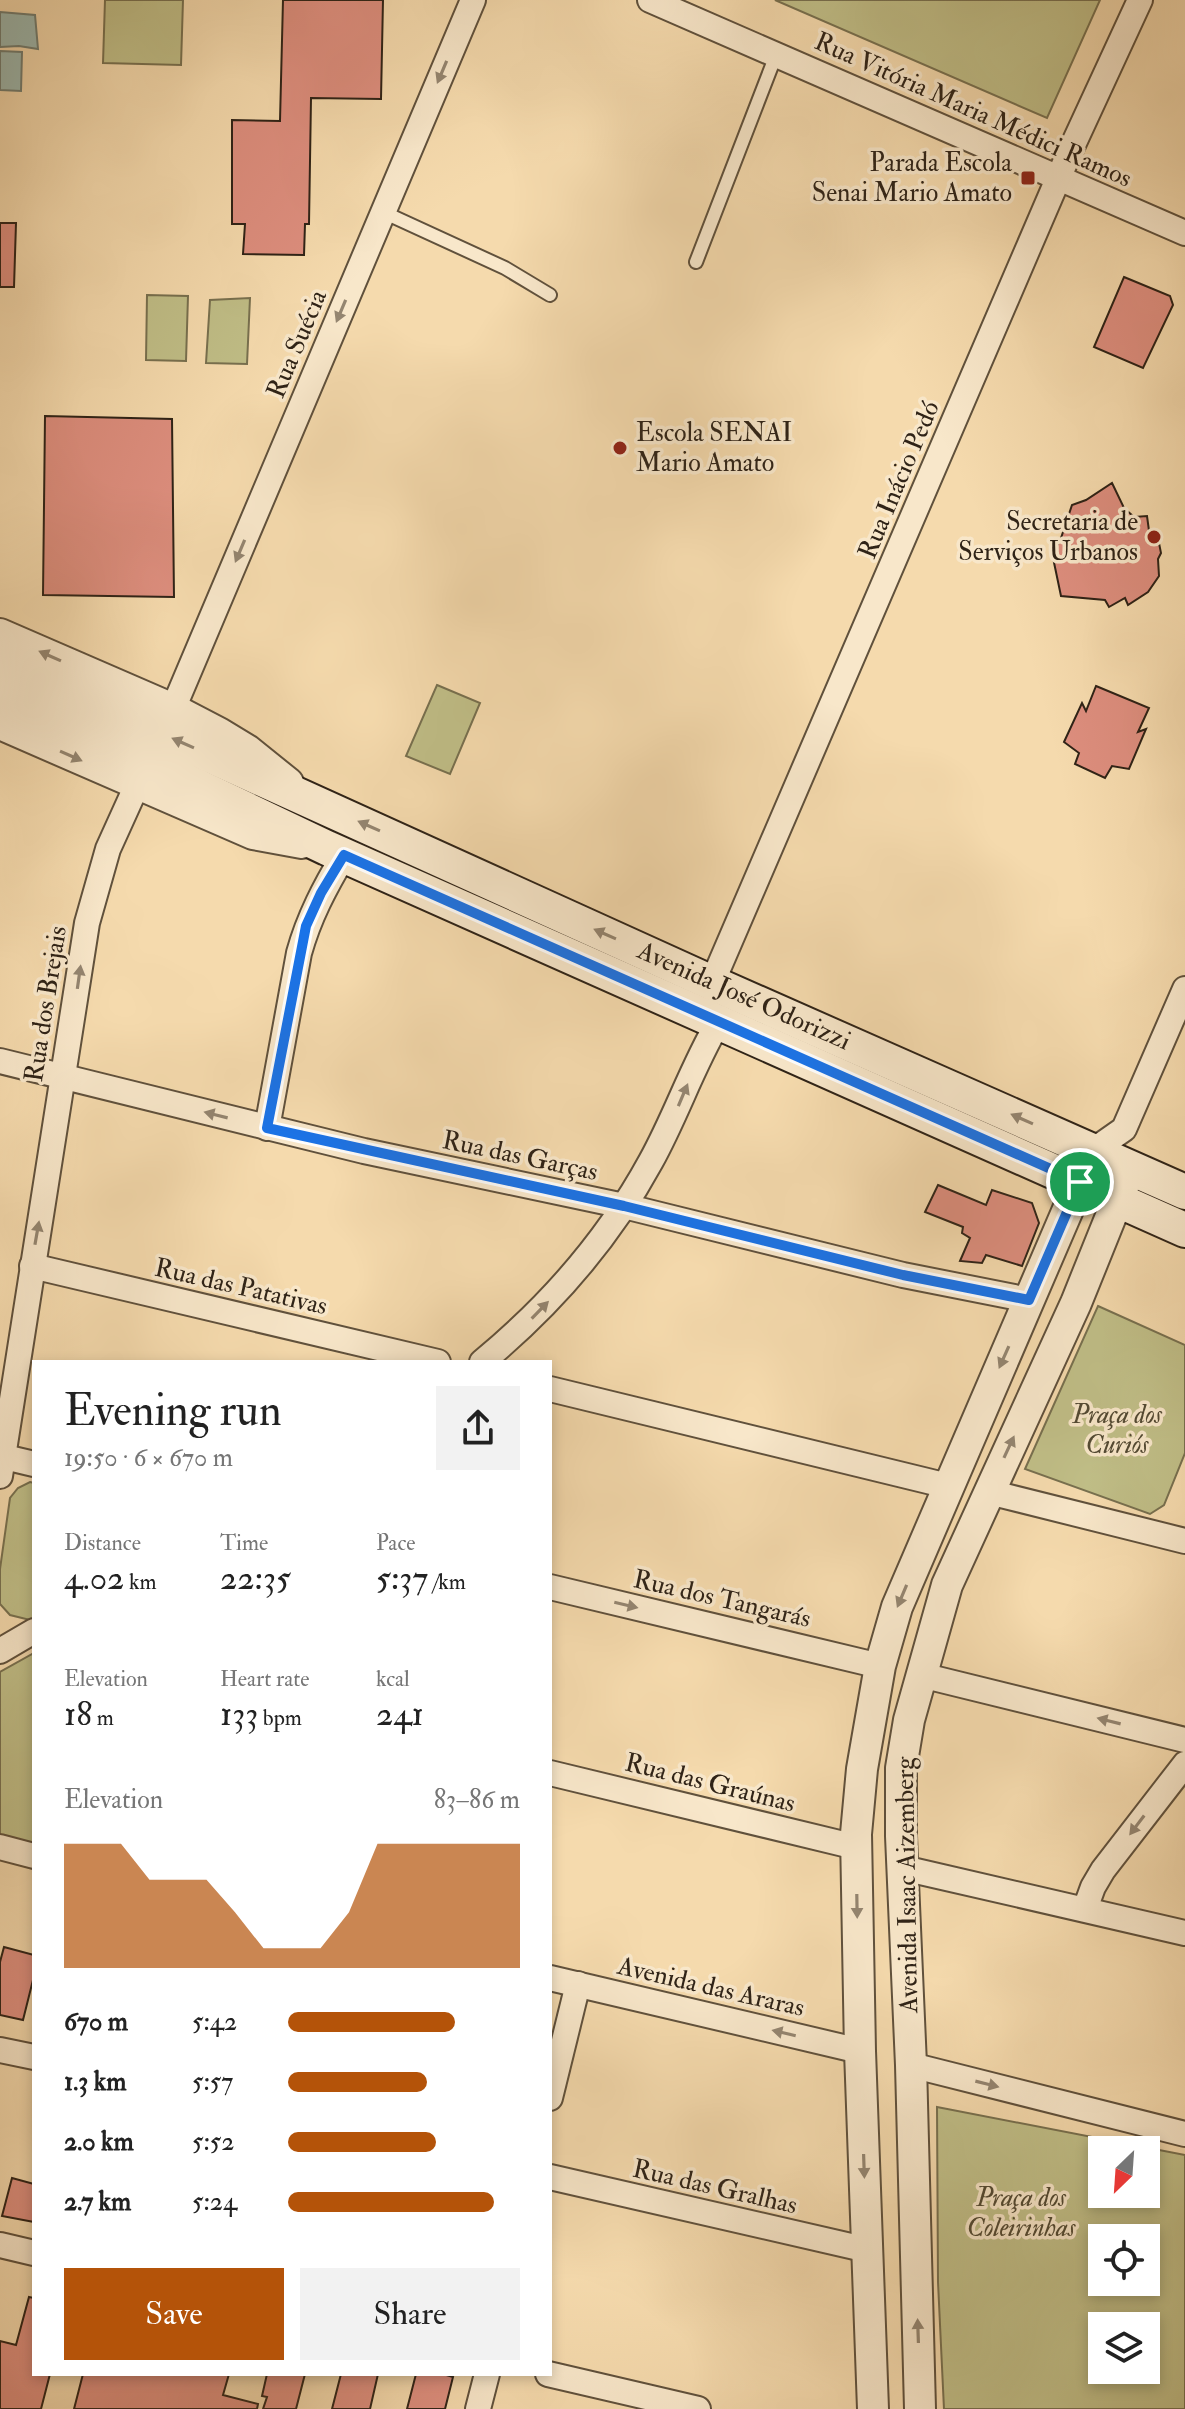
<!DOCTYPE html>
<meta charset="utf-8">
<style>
body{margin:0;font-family:"IM FELL Double Pica",serif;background:#f2f2f2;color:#222;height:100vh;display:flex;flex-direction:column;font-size:30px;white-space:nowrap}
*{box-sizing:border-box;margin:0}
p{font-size:26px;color:#767676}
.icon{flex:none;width:44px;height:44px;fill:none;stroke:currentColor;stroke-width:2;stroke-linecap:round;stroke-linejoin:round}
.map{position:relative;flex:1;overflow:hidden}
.drawer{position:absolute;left:32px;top:1360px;width:520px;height:1016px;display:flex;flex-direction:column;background:#fff;border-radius:0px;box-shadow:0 4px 12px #0003}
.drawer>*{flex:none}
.needle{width:52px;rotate:205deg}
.buttons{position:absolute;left:1088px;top:2136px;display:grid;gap:16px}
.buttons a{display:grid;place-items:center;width:72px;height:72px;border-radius:0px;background:#fff;box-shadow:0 4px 12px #0003;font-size:40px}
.pin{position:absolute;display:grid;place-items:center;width:68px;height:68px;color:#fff;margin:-34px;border:4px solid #fff;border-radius:50%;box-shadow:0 2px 8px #0007}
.round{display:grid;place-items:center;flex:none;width:84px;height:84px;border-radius:0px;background:#f2f2f2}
.headline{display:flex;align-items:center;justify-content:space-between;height:136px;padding:0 32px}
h1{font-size:44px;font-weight:600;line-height:60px}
.figures{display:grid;grid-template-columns:repeat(3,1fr);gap:12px;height:136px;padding:8px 32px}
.figures div{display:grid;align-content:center}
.figures b{font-size:34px;font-weight:600}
.figures small{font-size:22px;font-weight:400}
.figures p{font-size:22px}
.chart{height:224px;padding:16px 32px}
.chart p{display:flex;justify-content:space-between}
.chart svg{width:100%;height:144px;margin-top:8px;fill:#b45309;opacity:.7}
.primary-button{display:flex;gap:16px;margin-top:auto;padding:16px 32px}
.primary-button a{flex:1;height:92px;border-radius:0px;background:#b45309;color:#fff;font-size:32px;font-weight:600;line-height:92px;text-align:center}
.primary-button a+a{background:#f2f2f2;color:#222}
ul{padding:0 32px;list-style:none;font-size:26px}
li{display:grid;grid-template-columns:128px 96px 1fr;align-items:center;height:60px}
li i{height:20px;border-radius:10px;background:#b45309}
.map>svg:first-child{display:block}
.green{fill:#c0be87;stroke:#78704f;stroke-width:2;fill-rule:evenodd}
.water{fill:#9dbab1;stroke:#717e73;stroke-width:2}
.building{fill:#dd8e7e;stroke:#2f2317;stroke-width:2}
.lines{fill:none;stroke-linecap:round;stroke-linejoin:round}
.service-casing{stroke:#60513c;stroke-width:16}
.minor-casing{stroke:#60513c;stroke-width:28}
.tertiary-casing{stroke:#60513c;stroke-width:34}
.secondary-casing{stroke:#2f2317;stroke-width:38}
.service{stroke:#f8e7ca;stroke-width:12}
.minor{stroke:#f8e7ca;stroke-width:24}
.tertiary{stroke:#f8e7ca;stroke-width:30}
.secondary{stroke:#f8e7ca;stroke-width:34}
.oneway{fill:#948570}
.route-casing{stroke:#fff;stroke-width:16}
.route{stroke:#1a73e8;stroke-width:10}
.poi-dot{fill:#8f2418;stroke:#f8e7ca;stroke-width:3}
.labels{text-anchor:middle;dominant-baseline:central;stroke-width:7;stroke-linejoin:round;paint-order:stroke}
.street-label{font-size:26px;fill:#2f2317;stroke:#f8e7ca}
.poi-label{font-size:26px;fill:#2f2317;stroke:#f8e7ca;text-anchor:end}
.park-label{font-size:26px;font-style:italic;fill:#534a33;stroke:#f8e7ca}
</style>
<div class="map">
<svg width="1185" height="2409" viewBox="0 0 1185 2409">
<rect width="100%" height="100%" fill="#f5daad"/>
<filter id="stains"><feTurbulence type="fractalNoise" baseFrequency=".0025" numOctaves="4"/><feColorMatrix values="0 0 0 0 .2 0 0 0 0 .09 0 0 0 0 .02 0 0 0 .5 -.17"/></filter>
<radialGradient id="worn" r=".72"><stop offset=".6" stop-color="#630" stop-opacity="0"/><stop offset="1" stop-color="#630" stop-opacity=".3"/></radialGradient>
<!-- green -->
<g class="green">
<path d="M105 0H183L181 65 103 63Z"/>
<path d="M775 0H1100L1047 118Z"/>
<path d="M147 295 188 296 186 361 146 360Z"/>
<path d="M250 298 247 364 206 363 210 300Z"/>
<path d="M437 685 480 703 450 774 406 756Z"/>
<path d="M1098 1306 1185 1345V1453L1164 1505 1150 1514 1025 1469Z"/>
<path d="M30 1482 34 1483V1618L30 1620 10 1615 0 1604V1569L10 1498 18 1488Z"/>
<path d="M34 1653V1846L0 1838V1672Z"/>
<path d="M937 2107 1185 2155V2409H944L938 2282ZM1102 2150H1146V2194H1102ZM1102 2238H1146V2282H1102ZM1102 2326H1146V2370H1102Z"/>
</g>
<!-- water -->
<g class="water">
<path d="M0 12 35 15 38 49 19 46 0 47Z"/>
<path d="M0 51 22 52 21 91 0 90Z"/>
</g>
<!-- building -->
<g class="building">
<path d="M283 0H383L381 99 311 98 309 224H305L304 255 243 254 245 224H232V120L280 121Z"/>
<path d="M0 223H16L14 287H0Z"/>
<path d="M1124 277 1170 296 1173 305 1143 368 1094 347Z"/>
<path d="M45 416 172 419 174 597 43 595Z"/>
<path d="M1112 483 1124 508 1134 517 1147 516 1150 538 1157 533 1161 553 1158 559 1159 576 1148 592 1128 605 1125 598 1109 607 1105 600 1061 596 1052 553 1060 541 1072 505 1086 500Z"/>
<path d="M1096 686 1149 708 1138 732 1146 729 1129 769 1112 766 1105 778 1075 764 1079 753 1064 742 1082 703 1086 711Z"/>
<path d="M938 1185 986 1205 992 1190 1032 1203 1039 1223 1022 1266 986 1255 982 1263 960 1261 970 1238 962 1233 963 1227 925 1212Z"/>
<path d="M4 1947 34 1955V1976L23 2020 0 2015V1962Z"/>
<path d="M12 2178 34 2184V2222L2 2216Z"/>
<path d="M29 2297 34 2298V2374H50L41 2409H0V2341L16 2345Z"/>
<path d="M83 2374H229L223 2395 258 2404 257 2409H74Z"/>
<path d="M267 2374H305L296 2409H263L267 2397 262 2396Z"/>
<path d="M341 2374H378L370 2409H332Z"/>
<path d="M416 2374H443L453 2377 445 2409H407Z"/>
</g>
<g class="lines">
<!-- service casing -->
<g class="service-casing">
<g id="service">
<path d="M383 212 505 268 550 295"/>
<path d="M696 262 776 55"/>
</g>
</g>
<!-- minor casing -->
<g class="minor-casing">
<g id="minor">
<path d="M650 0 1185 233"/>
<path d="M173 709 473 0"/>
<path d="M712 983 1067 158 1140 0"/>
<path d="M0 1061 364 1151 624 1206 903 1275 1029 1300"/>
<path d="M267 1128 299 953C309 917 325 887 344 855"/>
<path d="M1094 1150 1124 1129 1185 989"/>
<path d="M32 1266 438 1362"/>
<path d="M482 1362C551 1305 608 1240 651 1161 676 1116 692 1067 718 1023"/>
<path d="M550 1389 948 1486"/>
<path d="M0 1456 34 1464"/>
<path d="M0 1476 87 923 108 849 137 785"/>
<path d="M989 1492 1185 1541"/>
<path d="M550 1587 880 1666"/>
<path d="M0 1651 34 1631"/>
<path d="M921 1675 1185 1740"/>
<path d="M550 1773 856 1847"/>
<path d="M0 1847 34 1856"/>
<path d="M903 1868 1185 1933"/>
<path d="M1085 1909 1093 1887 1103 1870 1185 1764"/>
<path d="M550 1978 860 2051"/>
<path d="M0 2050 34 2057"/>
<path d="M911 2065 1185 2134"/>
<path d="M550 2098 578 1984"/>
<path d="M550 2177 868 2250"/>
<path d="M0 2245 34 2253"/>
<path d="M548 2374 698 2409"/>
<path d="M478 2409 487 2374"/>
</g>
</g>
<!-- tertiary casing -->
<g class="tertiary-casing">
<g id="tertiary">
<path d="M0 634 173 709 219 733 247 750 288 783"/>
<path d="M0 724 253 834 302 843"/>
<path d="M873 2409 860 2051 856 1834 862 1769 880 1666 897 1607 1088 1163"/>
<path d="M920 2409 911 2065 901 1836V1768L909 1720 947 1585 1076 1303 1126 1179"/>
</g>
</g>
<!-- secondary casing -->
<g class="secondary-casing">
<g id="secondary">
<path d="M0 663 132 720 712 983 1185 1192"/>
<path d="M0 697 117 748 327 848 1185 1230"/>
</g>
</g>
<!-- service -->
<use href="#service" class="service"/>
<!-- minor -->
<use href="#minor" class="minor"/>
<!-- tertiary -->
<use href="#tertiary" class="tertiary"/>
<!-- secondary -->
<use href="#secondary" class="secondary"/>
</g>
<!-- one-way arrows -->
<defs><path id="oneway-solid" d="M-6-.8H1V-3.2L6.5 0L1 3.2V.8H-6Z" transform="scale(2)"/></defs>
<g class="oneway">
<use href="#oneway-solid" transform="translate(442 72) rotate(113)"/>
<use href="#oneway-solid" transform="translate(341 311) rotate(113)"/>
<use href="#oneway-solid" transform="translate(240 551) rotate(113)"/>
<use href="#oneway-solid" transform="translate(50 656) rotate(-156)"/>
<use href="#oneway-solid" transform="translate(183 743) rotate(-156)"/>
<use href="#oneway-solid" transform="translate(71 756) rotate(24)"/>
<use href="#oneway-solid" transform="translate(369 826) rotate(-156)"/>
<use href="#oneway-solid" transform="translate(605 934) rotate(-156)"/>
<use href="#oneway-solid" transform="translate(79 977) rotate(-82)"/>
<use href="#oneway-solid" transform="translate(683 1095) rotate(-67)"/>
<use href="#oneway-solid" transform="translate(216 1115) rotate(-166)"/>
<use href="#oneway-solid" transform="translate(1022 1119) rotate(-156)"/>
<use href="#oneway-solid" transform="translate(37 1233) rotate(-80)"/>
<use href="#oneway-solid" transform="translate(540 1310) rotate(-46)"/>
<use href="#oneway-solid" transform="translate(1004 1357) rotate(114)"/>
<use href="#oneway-solid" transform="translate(1009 1447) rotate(-65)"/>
<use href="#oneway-solid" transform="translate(902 1596) rotate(113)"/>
<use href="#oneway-solid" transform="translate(626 1605) rotate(13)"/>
<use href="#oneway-solid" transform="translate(1109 1721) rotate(-166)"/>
<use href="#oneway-solid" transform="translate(1137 1825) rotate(127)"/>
<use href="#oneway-solid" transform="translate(857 1906) rotate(89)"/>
<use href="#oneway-solid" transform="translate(784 2033) rotate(-167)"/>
<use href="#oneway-solid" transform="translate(987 2084) rotate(14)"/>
<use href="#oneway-solid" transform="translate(864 2166) rotate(88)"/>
<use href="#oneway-solid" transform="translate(918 2331) rotate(-92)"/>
</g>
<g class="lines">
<!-- route casing -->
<g class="route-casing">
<path id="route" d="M344 855 1080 1182 1029 1300 903 1275 624 1206 267 1128 306 926 321 893Z"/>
</g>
<!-- route -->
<use href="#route" class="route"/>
</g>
<!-- markers -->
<g class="poi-dot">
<rect x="1020" y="170" width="16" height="16" rx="4"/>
<circle cx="620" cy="448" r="8"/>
<circle cx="1154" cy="537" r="8"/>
</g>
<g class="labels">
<!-- street labels -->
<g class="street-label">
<text transform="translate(973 110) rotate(24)">Rua Vitória Maria Médici Ramos</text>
<text transform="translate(297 344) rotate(-67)">Rua Suécia</text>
<text transform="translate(899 480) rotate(-67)">Rua Inácio Pedó</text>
<text transform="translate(744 996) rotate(24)">Avenida José Odorizzi</text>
<text transform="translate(46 1004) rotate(-81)">Rua dos Brejais</text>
<text transform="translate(520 1156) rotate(12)">Rua das Garças</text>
<text transform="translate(241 1287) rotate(13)">Rua das Patativas</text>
<text transform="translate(722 1599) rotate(13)">Rua dos Tangarás</text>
<text transform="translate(710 1783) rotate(14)">Rua das Graúnas</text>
<text transform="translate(907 1885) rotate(-91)">Avenida Isaac Aizemberg</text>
<text transform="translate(711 1987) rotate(13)">Avenida das Araras</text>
<text transform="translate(715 2187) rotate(13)">Rua das Gralhas</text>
</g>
<!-- poi labels -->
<g class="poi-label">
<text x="1012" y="163">Parada Escola<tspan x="1012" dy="30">Senai Mario Amato</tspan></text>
<text x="636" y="433" text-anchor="start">Escola SENAI<tspan x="636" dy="30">Mario Amato</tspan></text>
<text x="1138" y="522">Secretaria de<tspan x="1138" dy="30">Serviços Urbanos</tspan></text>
</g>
<!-- park labels -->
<g class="park-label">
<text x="1117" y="1415">Praça dos<tspan x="1117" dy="30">Curiós</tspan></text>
<text x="1021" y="2198">Praça dos<tspan x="1021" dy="30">Coleirinhas</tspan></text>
</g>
</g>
<rect width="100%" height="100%" filter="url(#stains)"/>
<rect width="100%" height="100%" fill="url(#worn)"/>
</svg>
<div class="buttons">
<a><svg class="needle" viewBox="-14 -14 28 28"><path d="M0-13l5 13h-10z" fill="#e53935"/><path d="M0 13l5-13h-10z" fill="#767676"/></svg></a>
<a><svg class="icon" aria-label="locate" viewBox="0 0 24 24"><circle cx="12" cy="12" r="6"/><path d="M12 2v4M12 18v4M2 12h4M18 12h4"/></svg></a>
<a><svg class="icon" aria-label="layers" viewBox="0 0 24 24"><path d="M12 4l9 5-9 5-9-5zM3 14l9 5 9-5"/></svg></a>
</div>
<div class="pin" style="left:1080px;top:1182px;background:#1e9e55"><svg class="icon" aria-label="arrive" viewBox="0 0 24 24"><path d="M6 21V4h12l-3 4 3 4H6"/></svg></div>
<section class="drawer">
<div class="headline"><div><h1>Evening run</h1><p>19:50 · 6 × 670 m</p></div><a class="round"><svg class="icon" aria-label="share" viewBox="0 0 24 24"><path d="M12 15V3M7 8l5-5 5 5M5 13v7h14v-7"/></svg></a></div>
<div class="figures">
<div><p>Distance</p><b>4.02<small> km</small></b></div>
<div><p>Time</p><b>22:35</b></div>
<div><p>Pace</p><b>5:37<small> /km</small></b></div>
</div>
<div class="figures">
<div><p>Elevation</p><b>18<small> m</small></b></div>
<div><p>Heart rate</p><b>133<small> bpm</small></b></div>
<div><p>kcal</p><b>241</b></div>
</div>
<div class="chart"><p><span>Elevation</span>83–86 m</p>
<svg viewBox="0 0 160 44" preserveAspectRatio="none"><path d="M0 44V6L10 6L20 6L30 17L40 17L50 17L60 27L70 38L80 38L90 38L100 27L110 6L120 6L130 6L140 6L150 6L160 6V44z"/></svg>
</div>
<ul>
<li><b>670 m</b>5:42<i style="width:72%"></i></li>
<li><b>1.3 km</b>5:57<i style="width:60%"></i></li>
<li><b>2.0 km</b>5:52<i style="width:64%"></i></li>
<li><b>2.7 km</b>5:24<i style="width:89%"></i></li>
</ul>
<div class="primary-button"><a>Save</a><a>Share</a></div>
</section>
</div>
